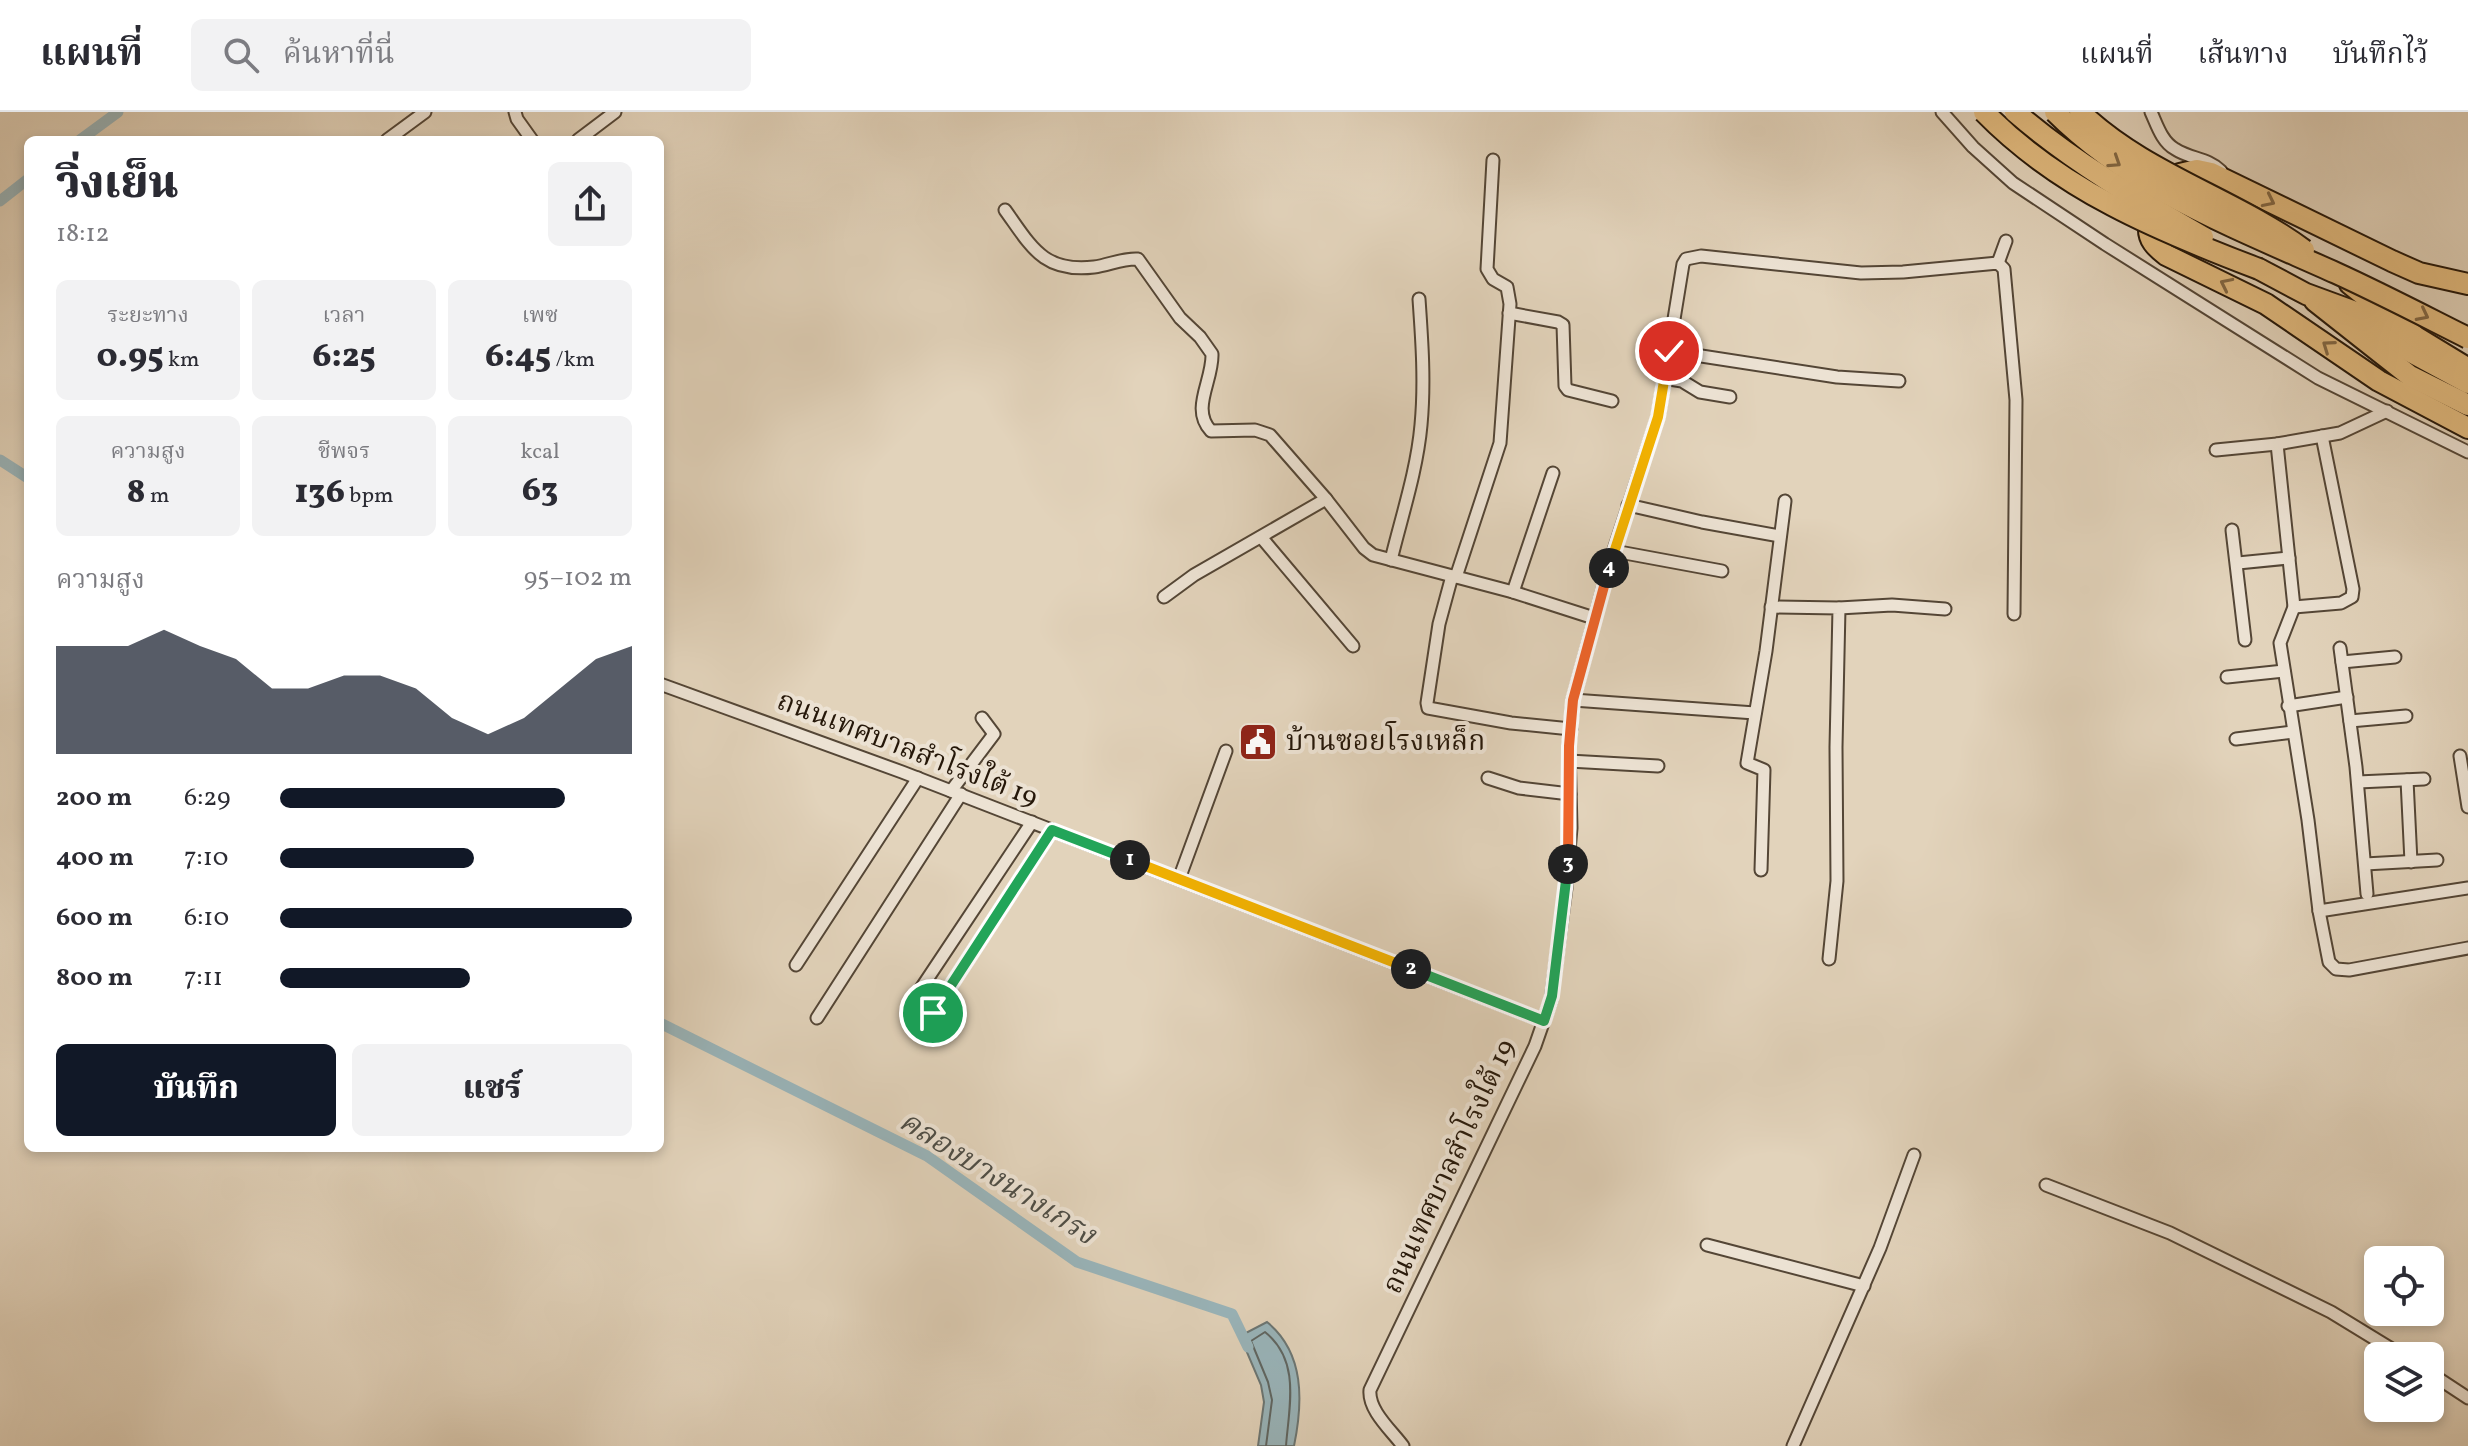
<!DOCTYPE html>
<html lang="th">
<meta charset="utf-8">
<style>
body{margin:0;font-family:Vollkorn,"Noto Serif Thai",serif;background:#f2f2f3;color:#2b2b33;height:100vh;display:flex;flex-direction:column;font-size:30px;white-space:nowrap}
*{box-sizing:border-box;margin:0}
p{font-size:26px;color:#7c7c81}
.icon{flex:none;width:44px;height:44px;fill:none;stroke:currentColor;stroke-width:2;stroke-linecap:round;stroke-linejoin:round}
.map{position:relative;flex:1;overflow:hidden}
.side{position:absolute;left:24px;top:24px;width:640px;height:1016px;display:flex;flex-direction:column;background:#fff;border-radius:12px;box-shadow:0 4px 12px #0003}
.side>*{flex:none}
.tools{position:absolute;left:2364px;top:1134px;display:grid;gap:16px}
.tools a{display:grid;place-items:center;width:80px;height:80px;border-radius:12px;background:#fff;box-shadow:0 4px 12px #0003;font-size:40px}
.pin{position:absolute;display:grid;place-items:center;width:68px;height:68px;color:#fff;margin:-34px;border:4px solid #fff;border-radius:50%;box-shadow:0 2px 8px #0007}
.km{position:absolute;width:40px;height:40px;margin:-20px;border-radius:50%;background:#222;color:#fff;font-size:22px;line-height:40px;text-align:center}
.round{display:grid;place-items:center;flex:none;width:84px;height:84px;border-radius:12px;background:#f2f2f3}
.headline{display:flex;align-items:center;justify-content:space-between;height:136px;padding:0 32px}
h1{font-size:44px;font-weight:800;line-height:60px}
.stats{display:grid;grid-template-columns:repeat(3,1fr);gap:12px;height:136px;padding:8px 32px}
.stats div{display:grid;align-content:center;border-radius:12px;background:#f2f2f3;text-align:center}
.stats b{font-size:34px;font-weight:800}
.stats small{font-size:22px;font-weight:400}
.stats p{font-size:22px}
.chart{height:224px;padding:16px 32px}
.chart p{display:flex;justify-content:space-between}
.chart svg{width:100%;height:144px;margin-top:8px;fill:#111827;opacity:.7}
.cta{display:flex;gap:16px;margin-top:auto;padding:16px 32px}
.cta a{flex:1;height:92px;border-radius:12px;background:#111827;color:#fff;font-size:32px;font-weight:800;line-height:92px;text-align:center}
.cta a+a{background:#f2f2f3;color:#2b2b33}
ul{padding:0 32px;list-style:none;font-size:26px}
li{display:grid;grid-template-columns:128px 96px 1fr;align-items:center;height:60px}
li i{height:20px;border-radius:10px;background:#111827}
header{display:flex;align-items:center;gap:48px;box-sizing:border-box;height:112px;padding:0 40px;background:#fff;border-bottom:2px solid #e1e1e2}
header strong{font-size:38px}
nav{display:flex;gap:44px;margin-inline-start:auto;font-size:28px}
.search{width:560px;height:72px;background:#f2f2f3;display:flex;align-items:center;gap:20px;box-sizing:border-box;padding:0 28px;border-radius:12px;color:#7c7c81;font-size:30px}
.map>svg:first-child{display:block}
.water{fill:#99b5bb;stroke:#6b7674;stroke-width:2}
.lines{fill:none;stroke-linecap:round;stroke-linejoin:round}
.shore{stroke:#5f6662;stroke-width:2}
.canal{stroke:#99b5bb;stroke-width:11}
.minor-casing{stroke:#544636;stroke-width:15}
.motorway-casing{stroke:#251709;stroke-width:24}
.minor{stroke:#ece2d3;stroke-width:11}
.motorway{stroke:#e1ba7e;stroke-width:20}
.motorway-bridge-casing{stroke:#251709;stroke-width:24;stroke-linecap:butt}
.motorway-bridge{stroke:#e1ba7e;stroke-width:20}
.oneway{stroke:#836844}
.split-1-casing{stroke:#fff;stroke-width:16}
.split-2-casing{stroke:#fff;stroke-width:16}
.split-3-casing{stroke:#fff;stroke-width:16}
.split-4-casing{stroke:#fff;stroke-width:16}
.split-5-casing{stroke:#fff;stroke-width:16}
.split-1{stroke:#22a559;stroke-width:10}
.split-2{stroke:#f5b400;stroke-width:10}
.split-3{stroke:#22a559;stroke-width:10}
.split-4{stroke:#f0652b;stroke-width:10}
.split-5{stroke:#f5b400;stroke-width:10}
.labels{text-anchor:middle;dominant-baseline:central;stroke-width:8;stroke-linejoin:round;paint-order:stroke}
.poi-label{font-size:28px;fill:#251709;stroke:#ece2d3;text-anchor:start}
.street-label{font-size:28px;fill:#251709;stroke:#ece2d3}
.water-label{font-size:30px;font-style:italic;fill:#4e4e47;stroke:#ece2d3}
</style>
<header>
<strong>แผนที่</strong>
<div class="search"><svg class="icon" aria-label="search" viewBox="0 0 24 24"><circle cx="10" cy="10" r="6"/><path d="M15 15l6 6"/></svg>ค้นหาที่นี่</div>
<nav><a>แผนที่</a><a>เส้นทาง</a><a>บันทึกไว้</a></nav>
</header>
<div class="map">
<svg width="2468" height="1334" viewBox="0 0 2468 1334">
<rect width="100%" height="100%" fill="#e2d3bb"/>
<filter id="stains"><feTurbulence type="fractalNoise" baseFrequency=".0025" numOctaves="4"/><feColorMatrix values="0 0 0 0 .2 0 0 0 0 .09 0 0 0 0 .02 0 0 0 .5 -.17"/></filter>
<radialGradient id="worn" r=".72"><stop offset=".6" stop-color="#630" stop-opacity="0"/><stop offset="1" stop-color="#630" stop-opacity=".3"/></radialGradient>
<!-- water -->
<path class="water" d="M1267 1210C1305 1241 1303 1290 1294 1334H1258L1264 1290 1261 1273 1240 1224Z"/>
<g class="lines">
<!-- shore -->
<path class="shore" d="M1266 1334 1272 1288 1268 1270 1251 1229 1265 1220C1301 1249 1289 1294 1286 1334"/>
<!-- canal -->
<g class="canal">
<path d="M80 28 118 0"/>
<path d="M0 89 28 67"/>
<path d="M0 348 28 366"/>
<path d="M660 911 927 1044 1077 1150 1232 1202 1248 1235"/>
</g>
<!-- minor casing -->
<g class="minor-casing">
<g id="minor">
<path d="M515 0 517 7 532 28"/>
<path d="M1942 0 1973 35 2013 71 2105 132 2318 266 2468 340"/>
<path d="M2151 0C2157 13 2162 30 2175 37 2190 47 2208 46 2221 59"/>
<path d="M387 28 425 0"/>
<path d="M578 28 615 0"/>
<path d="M1005 98C1031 134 1043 161 1094 155 1109 153 1123 146 1138 147L1180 206 1200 225 1212 242C1213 269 1190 297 1211 319L1255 318 1270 323 1326 387 1364 436 1373 443 1513 480 1594 506"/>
<path d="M1998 151 2006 129"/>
<path d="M1509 201 1558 210 1563 213 1565 274 1568 278 1612 289"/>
<path d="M1669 239 1837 265 1899 269"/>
<path d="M1663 266 1682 269 1700 280 1730 285"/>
<path d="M2277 332 2294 495 2280 531 2308 708 2319 799 2329 850 2336 857 2349 858 2468 836"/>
<path d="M2216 338 2277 332 2340 321 2387 299"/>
<path d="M1628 393 1702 410 1780 424"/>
<path d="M2232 418 2245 528"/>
<path d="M1261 425 1353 534"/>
<path d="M1614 439 1722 459"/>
<path d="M1391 448C1402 403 1417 358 1421 313 1425 271 1422 229 1419 187"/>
<path d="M2238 451 2289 446"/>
<path d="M1452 464 1439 512 1427 591 1428 596 1511 611 1571 617"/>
<path d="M1456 465 1500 331 1510 192 1507 175 1493 167 1487 157 1493 48"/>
<path d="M1513 480 1553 361"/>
<path d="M1164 485 1194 463 1326 387"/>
<path d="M1771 495 1839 496 1836 635 1837 769 1829 847"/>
<path d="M2294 495 2341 491 2352 485 2353 477 2322 324"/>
<path d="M1839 496 1892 493 1945 497"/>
<path d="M2340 536 2356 655 2367 782"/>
<path d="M2342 550 2395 545"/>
<path d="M2227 565 2284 559"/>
<path d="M660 572 902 660 1544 909"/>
<path d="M1573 588 1755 601"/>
<path d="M2288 594 2347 585"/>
<path d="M2350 609 2406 604"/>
<path d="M2236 627 2293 620"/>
<path d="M2460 644 2468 695"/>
<path d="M1569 649 1658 654"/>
<path d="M1488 666 1519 676 1570 682"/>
<path d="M2407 668 2411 750"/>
<path d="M2358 670 2424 667"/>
<path d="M951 679 994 622 982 606"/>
<path d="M2365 752 2437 748"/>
<path d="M1761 758 1764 658 1747 651 1766 539 1785 389"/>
<path d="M1179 767 1226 639"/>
<path d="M2319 799 2468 776"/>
<path d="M796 853 918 666"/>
<path d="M910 893 1032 710"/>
<path d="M933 901 1052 718"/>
<path d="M817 906 961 682"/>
<path d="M2046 1073 2170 1121 2331 1200 2403 1244"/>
<path d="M1707 1133 1864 1174"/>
<path d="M2430 1261 2468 1286"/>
<path d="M1403 1334C1391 1318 1368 1298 1370 1278L1535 934 1551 888 1566 776 1571 716 1569 634 1573 588 1611 447 1658 305 1683 152 1686 147 1701 144 1861 161 1903 160 1998 151 2004 157 2016 288 2014 502"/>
<path d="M1793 1334 1880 1136 1914 1043"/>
</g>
</g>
<!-- motorway casing -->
<g class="motorway-casing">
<g id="motorway">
<path d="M2259 157 2306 182 2355 200 2407 238 2468 271"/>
<path d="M2350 172 2416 225 2467 256"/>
<path d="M2468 172 2419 161 2392 149 2211 61 2197 58 2180 62 2149 115C2148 128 2156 135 2166 143L2266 192 2379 269 2468 316"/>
<path d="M2315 189 2410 264 2468 293"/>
</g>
</g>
<!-- minor -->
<use href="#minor" class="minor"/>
<!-- motorway -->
<use href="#motorway" class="motorway"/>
<!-- motorway-bridge casing -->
<g class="motorway-bridge-casing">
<g id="motorway-bridge">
<path d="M1984 0C2060 78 2159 119 2259 157"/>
<path d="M2015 0C2073 50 2137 87 2203 125"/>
<path d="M2055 0C2132 77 2238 117 2336 161 2380 181 2424 204 2468 226"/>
<path d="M2080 0C2144 62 2234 86 2304 138"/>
</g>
</g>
<!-- motorway-bridge -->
<use href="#motorway-bridge" class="motorway-bridge"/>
</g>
<!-- one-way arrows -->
<defs><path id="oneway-chevron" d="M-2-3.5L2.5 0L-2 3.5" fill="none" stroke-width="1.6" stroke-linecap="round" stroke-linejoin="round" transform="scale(2)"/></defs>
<g class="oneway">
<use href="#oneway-chevron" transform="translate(2115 50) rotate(33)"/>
<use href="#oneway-chevron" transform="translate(2269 89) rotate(26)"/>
<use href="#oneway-chevron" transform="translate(2226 172) rotate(-154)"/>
<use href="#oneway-chevron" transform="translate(2423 203) rotate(27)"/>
<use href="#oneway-chevron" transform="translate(2328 234) rotate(-145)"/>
</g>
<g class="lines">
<!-- split-1 casing -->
<g class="split-1-casing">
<path id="split-1" d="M933 901 1052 718 1130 748"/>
</g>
<!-- split-2 casing -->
<g class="split-2-casing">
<path id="split-2" d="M1130 748 1411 857"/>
</g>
<!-- split-3 casing -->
<g class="split-3-casing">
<path id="split-3" d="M1411 857 1544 909 1552 884 1568 752"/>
</g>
<!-- split-4 casing -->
<g class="split-4-casing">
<path id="split-4" d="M1568 752 1569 634 1573 588 1609 456"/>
</g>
<!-- split-5 casing -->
<g class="split-5-casing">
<path id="split-5" d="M1609 456 1658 305 1669 239"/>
</g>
<!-- split-1 -->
<use href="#split-1" class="split-1"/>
<!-- split-2 -->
<use href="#split-2" class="split-2"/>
<!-- split-3 -->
<use href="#split-3" class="split-3"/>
<!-- split-4 -->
<use href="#split-4" class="split-4"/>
<!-- split-5 -->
<use href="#split-5" class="split-5"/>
</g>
<!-- icons -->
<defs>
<g id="civic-square" transform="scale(2)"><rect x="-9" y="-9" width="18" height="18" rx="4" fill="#8f2418" stroke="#ece2d3"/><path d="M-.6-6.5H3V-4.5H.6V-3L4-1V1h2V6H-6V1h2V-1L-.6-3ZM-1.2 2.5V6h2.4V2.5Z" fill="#fff"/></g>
</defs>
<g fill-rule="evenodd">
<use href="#civic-square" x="1258" y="630"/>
</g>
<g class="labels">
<!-- poi labels -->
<g class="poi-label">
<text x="1286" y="630">บ้านซอยโรงเหล็ก</text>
</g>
<!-- street labels -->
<g class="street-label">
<text transform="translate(907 638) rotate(21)">ถนนเทศบาลสำโรงใต้ 19</text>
<text transform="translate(1450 1055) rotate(-65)">ถนนเทศบาลสำโรงใต้ 19</text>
</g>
<!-- water labels -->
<g class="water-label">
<text transform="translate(997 1067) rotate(32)">คลองบางนางเกรง</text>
</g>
</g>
<rect width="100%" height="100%" filter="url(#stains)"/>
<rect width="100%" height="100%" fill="url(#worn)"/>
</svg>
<div class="tools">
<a><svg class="icon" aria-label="locate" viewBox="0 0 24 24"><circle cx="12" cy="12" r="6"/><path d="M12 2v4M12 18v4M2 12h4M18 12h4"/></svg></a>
<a><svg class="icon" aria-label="layers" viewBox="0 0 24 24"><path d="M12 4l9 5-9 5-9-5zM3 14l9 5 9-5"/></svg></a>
</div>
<div class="pin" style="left:933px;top:901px;background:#1e9e55"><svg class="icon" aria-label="arrive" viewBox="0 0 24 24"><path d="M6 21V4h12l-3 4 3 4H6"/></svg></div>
<div class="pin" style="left:1669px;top:239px;background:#d93025"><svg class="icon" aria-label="check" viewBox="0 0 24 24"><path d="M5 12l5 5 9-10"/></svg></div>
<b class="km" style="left:1130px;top:748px">1</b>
<b class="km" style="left:1411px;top:857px">2</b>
<b class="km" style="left:1568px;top:752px">3</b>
<b class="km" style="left:1609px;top:456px">4</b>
<section class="side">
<div class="headline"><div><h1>วิ่งเย็น</h1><p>18:12</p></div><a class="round"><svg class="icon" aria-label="share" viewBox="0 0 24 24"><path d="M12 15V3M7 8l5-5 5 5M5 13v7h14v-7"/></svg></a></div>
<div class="stats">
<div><p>ระยะทาง</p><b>0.95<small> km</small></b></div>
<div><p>เวลา</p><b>6:25</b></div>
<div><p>เพซ</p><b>6:45<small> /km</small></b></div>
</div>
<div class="stats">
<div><p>ความสูง</p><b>8<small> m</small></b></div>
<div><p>ชีพจร</p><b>136<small> bpm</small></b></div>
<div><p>kcal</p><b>63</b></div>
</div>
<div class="chart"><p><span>ความสูง</span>95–102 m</p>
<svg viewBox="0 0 160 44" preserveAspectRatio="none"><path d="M0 44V11L10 11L20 11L30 6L40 11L50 15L60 24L70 24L80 20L90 20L100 24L110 33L120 38L130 33L140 24L150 15L160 11V44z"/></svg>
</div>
<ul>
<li><b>200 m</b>6:29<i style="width:81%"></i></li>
<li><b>400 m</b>7:10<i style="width:55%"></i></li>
<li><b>600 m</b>6:10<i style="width:100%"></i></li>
<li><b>800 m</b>7:11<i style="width:54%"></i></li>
</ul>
<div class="cta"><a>บันทึก</a><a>แชร์</a></div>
</section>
</div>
